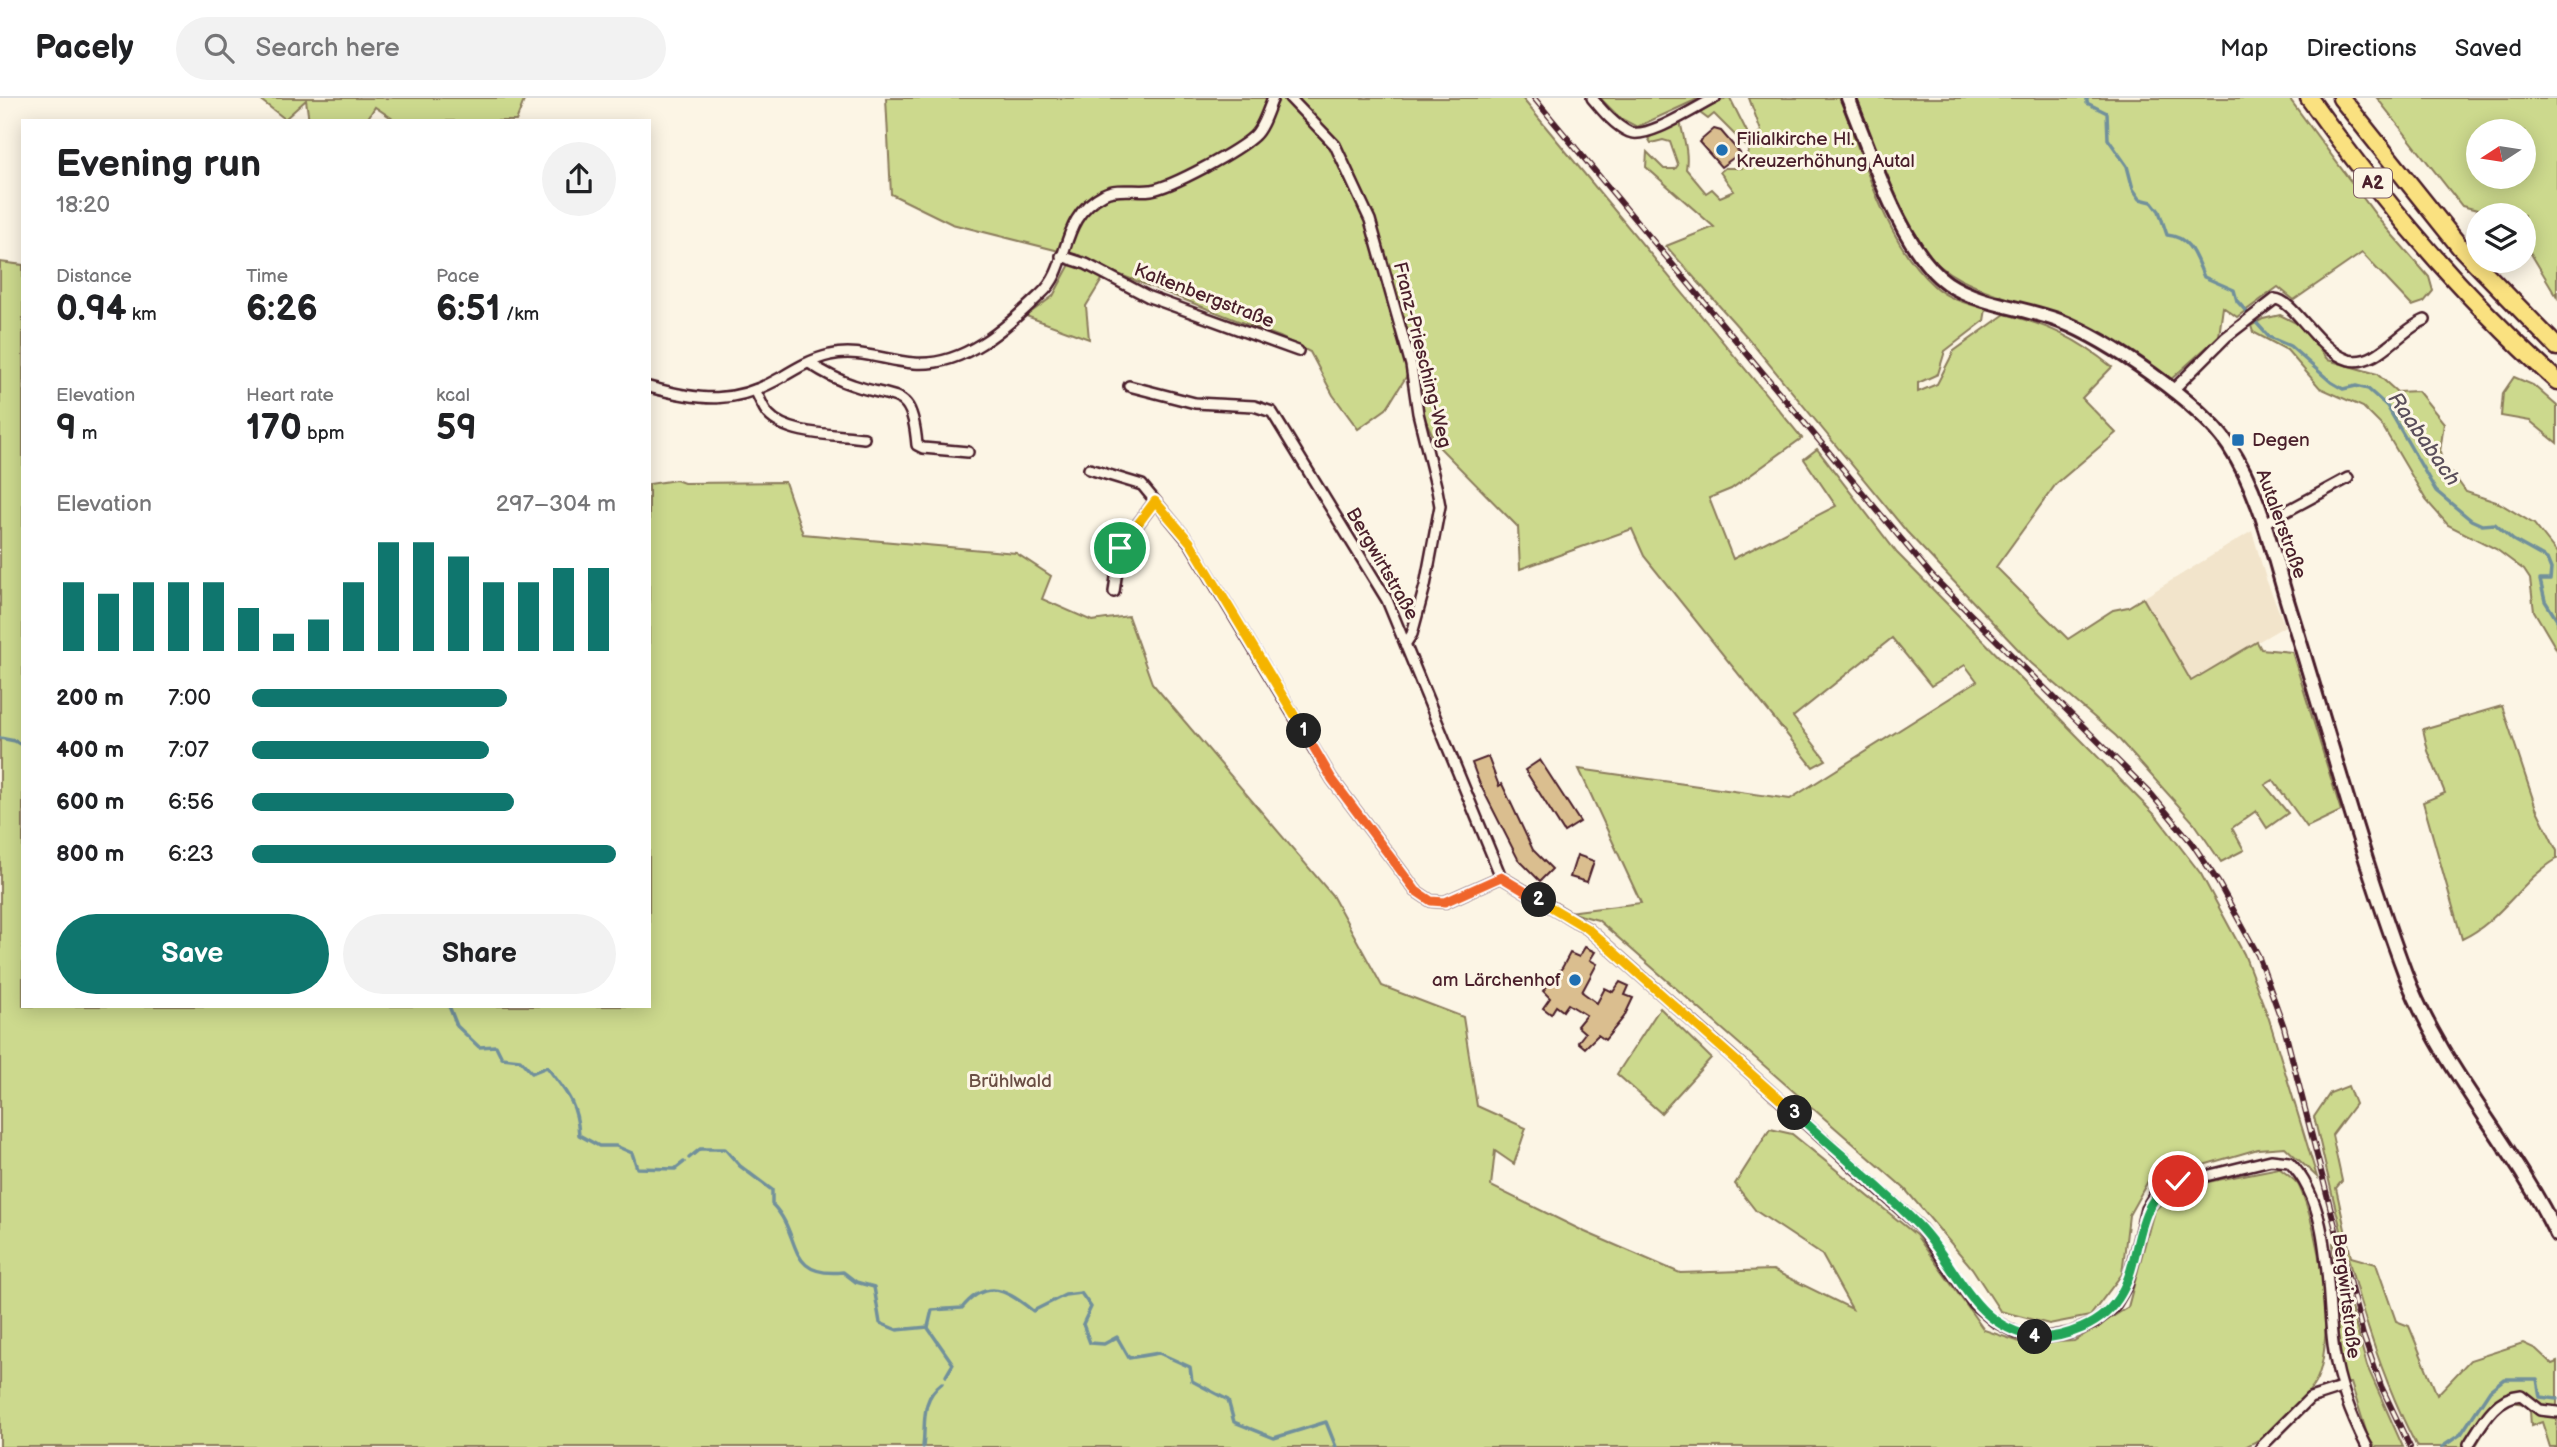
<!DOCTYPE html>
<meta charset="utf-8">
<style>
body{margin:0;font-family:"Balsamiq Sans",sans-serif;background:#f2f2f2;color:#202124;height:100vh;display:flex;flex-direction:column;font-size:26px;white-space:nowrap}
*{box-sizing:border-box;margin:0}
p{font-size:23px;color:#757577}
.icon{flex:none;width:38px;height:38px;fill:none;stroke:currentColor;stroke-width:2;stroke-linecap:round;stroke-linejoin:round}
.map{position:relative;flex:1;overflow:hidden}
.sheet{position:absolute;left:21px;top:21px;width:630px;height:889px;display:flex;flex-direction:column;background:#fff;border-radius:0px;box-shadow:0 4px 18px #0003}
.sheet>*{flex:none}
.needle{width:46px;rotate:258deg}
.fabs{position:absolute;left:2466px;top:21px;display:grid;gap:14px}
.fabs a{display:grid;place-items:center;width:70px;height:70px;border-radius:50%;background:#fff;box-shadow:0 4px 18px #0003;font-size:35px}
.pin{position:absolute;display:grid;place-items:center;width:60px;height:60px;color:#fff;margin:-30px;border:4px solid #fff;border-radius:50%;box-shadow:0 2px 7px #0007}
.km{position:absolute;width:35px;height:35px;margin:-18px;border-radius:50%;background:#222;color:#fff;font-size:19px;line-height:35px;text-align:center}
.round{display:grid;place-items:center;flex:none;width:74px;height:74px;border-radius:37px;background:#f2f2f2}
.head{display:flex;align-items:center;justify-content:space-between;height:119px;padding:0 35px}
h1{font-size:38px;font-weight:700;line-height:52px}
.metrics{display:grid;grid-template-columns:repeat(3,1fr);gap:10px;height:119px;padding:7px 35px}
.metrics div{display:grid;align-content:center}
.metrics b{font-size:35px;font-weight:700}
.metrics small{font-size:19px;font-weight:400}
.metrics p{font-size:19px}
.chart{height:196px;padding:14px 35px}
.chart p{display:flex;justify-content:space-between}
.chart svg{width:100%;height:126px;margin-top:7px;stroke:#0f766e;stroke-width:6}
.action{display:flex;gap:14px;margin-top:auto;padding:14px 35px}
.action a{flex:1;height:80px;border-radius:42px;background:#0f766e;color:#fff;font-size:28px;font-weight:700;line-height:80px;text-align:center}
.action a+a{background:#f2f2f2;color:#202124}
ul{padding:0 35px;list-style:none;font-size:23px}
li{display:grid;grid-template-columns:112px 84px 1fr;align-items:center;height:52px}
li i{height:18px;border-radius:9px;background:#0f766e}
header{display:flex;align-items:center;gap:42px;box-sizing:border-box;height:98px;padding:0 35px;background:#fff;border-bottom:2px solid #e0e0e0}
header strong{font-size:33px}
nav{display:flex;gap:38px;margin-inline-start:auto;font-size:24px}
.search{width:490px;height:63px;background:#f2f2f2;display:flex;align-items:center;gap:18px;box-sizing:border-box;padding:0 24px;border-radius:38px;color:#757577;font-size:26px}
.map>svg:first-child{display:block}
.built{fill:#f2e4cb}
.green{fill:#ccd98d;stroke:#8b7c5c;stroke-width:2;fill-rule:evenodd}
.lines{fill:none;stroke-linecap:round;stroke-linejoin:round}
.stream{stroke:#71909b;stroke-width:3.5}
.building{fill:#dabe8f;stroke:#4a1f2b;stroke-width:2}
.street-casing{stroke:#4a1f2b;stroke-width:14}
.secondary-casing{stroke:#4a1f2b;stroke-width:18}
.highway-casing{stroke:#4a1f2b;stroke-width:21}
.street{stroke:#fcf5e5;stroke-width:9}
.secondary{stroke:#fcf5e5;stroke-width:12}
.highway{stroke:#fae180;stroke-width:16}
.rail-casing{stroke:#4a1f2b;stroke-width:6}
.rail{stroke:#fcf5e5;stroke-width:3.5;stroke-dasharray:10;stroke-linecap:butt}
.split-1-casing{stroke:#fff;stroke-width:14}
.split-2-casing{stroke:#fff;stroke-width:14}
.split-3-casing{stroke:#fff;stroke-width:14}
.split-4-casing{stroke:#fff;stroke-width:14}
.split-5-casing{stroke:#fff;stroke-width:14}
.split-1{stroke:#f5b400;stroke-width:9}
.split-2{stroke:#f0652b;stroke-width:9}
.split-3{stroke:#f5b400;stroke-width:9}
.split-4{stroke:#22a559;stroke-width:9}
.split-5{stroke:#22a559;stroke-width:9}
.poi-dot{fill:#1f6fb2;stroke:#fcf5e5;stroke-width:2.5}
.labels{text-anchor:middle;dominant-baseline:central;stroke-width:6;stroke-linejoin:round;paint-order:stroke}
.shield{fill:#fcf5e5;stroke:#7f5f63;stroke-width:2}
.shield-label{font-size:18px;font-weight:bold;fill:#4a1f2b}
.poi-label{font-size:19px;fill:#4a1f2b;stroke:#fcf5e5;text-anchor:start}
.street-label{font-size:19px;fill:#4a1f2b;stroke:#fcf5e5}
.park-label{font-size:19px;fill:#6a4e44;stroke:#fcf5e5}
.water-label{font-size:21px;font-style:italic;fill:#5a4e5a;stroke:#fcf5e5}
</style>
<header>
<strong>Pacely</strong>
<div class="search"><svg class="icon" aria-label="search" viewBox="0 0 24 24"><circle cx="10" cy="10" r="6"/><path d="M15 15l6 6"/></svg>Search here</div>
<nav><a>Map</a><a>Directions</a><a>Saved</a></nav>
</header>
<div class="map">
<svg width="2557" height="1349" viewBox="0 0 2557 1349">
<rect width="100%" height="100%" fill="#fcf5e5"/>
<filter id="ink" filterUnits="userSpaceOnUse"><feTurbulence type="fractalNoise" baseFrequency=".0143" numOctaves="2"/><feDisplacementMap in="SourceGraphic" scale="14" xChannelSelector="R" yChannelSelector="G"/><feConvolveMatrix kernelMatrix="1 2 1 2 8 2 1 2 1" color-interpolation-filters="sRGB"/></filter>
<g filter="url(#ink)">
<!-- built -->
<path class="built" d="M2252 433 2266 481 2285 528 2191 583 2143 500Z"/>
<!-- green -->
<g class="green">
<path d="M258 0H525L516 23H396L375 9 366 23H309L306 2 285 21Z"/>
<path d="M886 0H1522L1802 340 1731 391 1709 400 1733 461 1836 408 1804 361 1817 351 1897 455 2157 719 2201 776 2244 856 2269 921 2317 1079 2285 1049 2258 1051 2148 1083 2129 1117 2122 1176 2090 1218 2049 1226 2000 1213 1972 1170 1905 1091 1598 822 1568 814 1641 805 1579 671 1790 701 1977 583 1965 567 1931 588 1892 540 1793 619 1826 662 1813 669 1644 458 1632 431 1520 471 1518 429 1437 347 1406 279 1386 311 1358 331 1333 297 1310 254 1280 239 1108 172 1086 208 1089 241 1026 218 1053 198 1075 157 952 126 891 96Z"/>
<path d="M1600 0H1700L1637 29 1620 20Z"/>
<path d="M1726 0H1730L1750 40 1746 48 1714 16 1708 21 1700 15Z"/>
<path d="M1749 0H1840C1863 59 1885 144 1933 187 1947 201 1968 206 1986 211L1984 223 1945 253 1938 276 1918 285V294L1937 286 1954 253 2005 216C2050 228 2076 240 2112 269L2082 300 2116 335 2056 386 1996 469 2068 541 2113 512 2128 509 2143 500 2191 583 2257 544 2261 551 2292 554 2341 713 2307 729 2273 682 2265 687 2288 715 2267 730 2256 713 2232 730 2244 752 2221 764 2195 726 2116 638 2031 565 1907 434 1747 239 1666 148 1714 129 1646 69 1647 54 1664 71H1675L1678 67 1670 44 1663 42 1651 45 1648 40 1680 23C1683 38 1689 54 1686 71L1706 95 1712 91 1720 99 1734 93 1720 74 1725 70H1742L1753 40 1761 33Z"/>
<path d="M1857 0H2289L2381 124 2429 179 2433 193 2424 204 2412 208 2362 155 2294 202 2278 189 2237 219 2223 209 2219 238 2168 284C2127 261 2086 233 2043 214 2000 194 1954 190 1923 151 1894 114 1874 44 1857 0Z"/>
<path d="M2377 0H2557V199L2524 144V117H2497L2462 108ZM2478 33H2524V79H2478Z"/>
<path d="M0 164 23 167V908H649V386L676 382 684 385 785 384 803 436 1016 455 1051 478 1042 501 1092 523 1128 518 1152 585 1332 797 1382 888 1463 919 1477 1008 1526 1030 1514 1066 1495 1053 1491 1088 1585 1134 1680 1175 1773 1172 1852 1211 1822 1157 1756 1113 1735 1086 1770 1031 1792 1036 1916 1137 1984 1232 2026 1246 2074 1243 2128 1209 2154 1113 2177 1090 2279 1070C2285 1075 2295 1081 2299 1088 2319 1129 2339 1250 2313 1288 2296 1313 2271 1337 2245 1349H0Z"/>
<path d="M2280 217 2298 226 2328 262 2377 276 2397 294 2418 293 2444 325 2440 354 2443 369 2453 376 2466 394 2499 405 2534 426 2557 455V552L2534 513 2530 481 2524 472 2496 451 2448 427 2426 402 2383 329 2363 309 2320 290 2287 252 2253 234 2251 228 2263 221Z"/>
<path d="M2514 279 2533 287 2557 308V345L2530 323 2501 318 2503 295Z"/>
<path d="M2502 608 2536 710 2557 753V761C2521 782 2500 824 2462 841L2423 704 2445 695 2428 653 2423 631Z"/>
<path d="M1660 910 1711 960 1661 1015 1617 976Z"/>
<path d="M2348 988 2355 1006 2332 1037 2342 1083 2336 1090 2351 1159 2376 1166 2396 1223 2409 1228 2437 1297 2470 1262 2523 1245 2536 1251 2552 1266 2557 1264V1349H2550L2542 1324 2531 1328 2530 1313 2526 1306 2509 1304 2495 1316 2475 1349H2417C2363 1246 2341 1131 2314 1019L2330 995Z"/>
<path d="M2333 1144 2367 1268 2403 1349H2375L2368 1339 2351 1285H2345L2336 1224Z"/>
</g>
<g class="lines">
<!-- stream -->
<g class="stream">
<path d="M2087 0V5L2107 15 2108 41 2127 68 2133 91 2140 101 2152 104 2159 113 2167 137C2191 139 2195 159 2204 179L2234 192 2237 203 2269 239 2290 248 2331 284 2343 291 2356 288 2368 291 2387 308 2436 393 2471 422 2482 427 2495 426 2513 442 2547 461 2551 471 2550 482H2540L2545 503 2557 522"/>
<path d="M0 640 15 643 23 648"/>
<path d="M449 908 457 928 479 949 496 948 502 960 520 962 532 975 547 969C566 994 577 1004 579 1037L599 1048H616L632 1055 637 1070 675 1071 684 1064"/>
<path d="M689 1060 700 1051H725L740 1068 772 1092V1106C803 1137 784 1180 843 1174L856 1184 874 1189 880 1225 897 1232 928 1229 932 1212 962 1210C987 1179 1008 1193 1033 1213L1065 1197 1081 1195 1091 1209 1083 1226 1090 1245 1104 1246 1117 1239 1129 1260 1159 1255 1190 1269 1192 1283 1228 1302 1234 1324 1274 1340 1326 1324 1336 1349"/>
<path d="M928 1230 953 1266 946 1278"/>
<path d="M923 1349C926 1323 920 1302 942 1285"/>
<path d="M2442 1349 2461 1336 2490 1292 2504 1281H2537L2540 1299 2557 1301"/>
</g>
</g>
<!-- building -->
<g class="building">
<path d="M1714 31 1721 33 1740 55 1721 69 1699 44Z"/>
<path d="M1488 659 1499 688 1502 686 1533 752 1552 771 1540 783 1518 761 1479 684 1472 665Z"/>
<path d="M1540 662 1580 724 1564 734 1525 672Z"/>
<path d="M1577 757 1594 763 1587 784 1570 779Z"/>
<path d="M1585 849 1595 854 1590 862 1597 866 1582 894 1597 905 1605 890 1613 894 1620 884 1629 888 1625 897 1633 900 1624 919 1605 942 1598 937 1585 950 1578 944 1585 935 1577 928 1586 917 1568 906 1563 913 1556 908 1551 916 1543 910 1550 900 1543 893 1562 870 1570 855 1579 859Z"/>
</g>
<g class="lines">
<!-- street casing -->
<g class="street-casing">
<g id="street">
<path d="M1290 0 1335 47 1370 122 1411 267 1418 315 1437 392 1440 408 1425 488 1412 536 1406 545"/>
<path d="M1592 0C1602 12 1614 27 1629 34 1647 42 1696 9 1715 0"/>
<path d="M1061 158 1086 166 1149 199 1298 253"/>
<path d="M809 265C823 274 837 282 853 287 898 303 912 288 917 347L923 350 968 354"/>
<path d="M1129 288 1195 305 1254 308 1272 314 1387 502 1501 779 1588 831 1729 956 1920 1129 1974 1206 1994 1223 2017 1235 2043 1240 2070 1235 2094 1225 2114 1209 2127 1187 2146 1111 2154 1098 2165 1088 2271 1062 2289 1064C2334 1108 2325 1196 2334 1253 2339 1287 2351 1318 2367 1349"/>
<path d="M649 289C701 303 734 307 782 279 797 270 812 261 830 257 858 250 886 263 914 265 965 269 1006 229 1041 196 1072 168 1057 121 1104 96 1116 89 1137 94 1151 92 1172 89 1238 53 1254 38 1263 30 1268 11 1273 0"/>
<path d="M755 292C759 299 763 310 768 316 788 338 836 336 864 340"/>
<path d="M2172 293 2226 239 2275 201C2294 202 2318 253 2349 262 2377 269 2401 231 2425 222"/>
<path d="M1089 371 1142 387 1190 445 1332 681 1416 793 1431 803 1445 804 1501 779"/>
<path d="M2263 426 2348 380"/>
<path d="M1114 494 1120 450 1155 403"/>
<path d="M2469 1346C2482 1326 2495 1299 2521 1297L2540 1312 2557 1314"/>
<path d="M2261 1349 2310 1300 2341 1290"/>
</g>
</g>
<!-- secondary casing -->
<g class="secondary-casing">
<path id="secondary" d="M1848 0C1870 52 1901 153 1947 185 1980 207 2023 209 2060 223 2108 242 2200 304 2229 348 2261 396 2273 458 2290 512 2328 633 2361 757 2405 875 2441 971 2513 1046 2557 1137"/>
</g>
<!-- highway casing -->
<g class="highway-casing">
<g id="highway">
<path d="M2309 0C2382 103 2463 199 2557 283"/>
<path d="M2341 0 2460 149 2557 249"/>
</g>
</g>
<!-- street -->
<use href="#street" class="street"/>
<!-- secondary -->
<use href="#secondary" class="secondary"/>
<!-- highway -->
<use href="#highway" class="highway"/>
<!-- rail casing -->
<g class="rail-casing">
<path id="rail" d="M1534 0 1932 478 2152 697 2192 745 2218 784 2258 857 2284 929 2363 1237 2381 1288 2410 1349"/>
</g>
<!-- rail -->
<use href="#rail" class="rail"/>
</g>
</g>
<g class="lines" filter="url(#ink)">
<!-- split-1 casing -->
<g class="split-1-casing">
<path id="split-1" d="M1120 450 1155 403 1190 444 1304 633"/>
</g>
<!-- split-2 casing -->
<g class="split-2-casing">
<path id="split-2" d="M1304 633 1332 681 1416 793 1431 803 1445 804 1501 779 1539 802"/>
</g>
<!-- split-3 casing -->
<g class="split-3-casing">
<path id="split-3" d="M1539 802 1588 831 1795 1015"/>
</g>
<!-- split-4 casing -->
<g class="split-4-casing">
<path id="split-4" d="M1795 1015C1836 1053 1879 1088 1918 1127 1960 1170 1969 1226 2035 1239"/>
</g>
<!-- split-5 casing -->
<g class="split-5-casing">
<path id="split-5" d="M2035 1239C2051 1241 2068 1236 2082 1230 2158 1197 2117 1108 2178 1083"/>
</g>
<!-- split-1 -->
<use href="#split-1" class="split-1"/>
<!-- split-2 -->
<use href="#split-2" class="split-2"/>
<!-- split-3 -->
<use href="#split-3" class="split-3"/>
<!-- split-4 -->
<use href="#split-4" class="split-4"/>
<!-- split-5 -->
<use href="#split-5" class="split-5"/>
</g>
<!-- markers -->
<g class="poi-dot">
<circle cx="1722" cy="52" r="7"/>
<rect x="2231" y="335" width="14" height="14" rx="3.5"/>
<circle cx="1575" cy="882" r="7"/>
</g>
<g class="labels">
<!-- shield labels -->
<rect class="shield" x="2354" y="70.5" width="38" height="29" rx="5"/>
<g class="shield-label">
<text x="2373" y="85">A2</text>
</g>
<!-- poi labels -->
<g class="poi-label">
<text x="1736" y="41">Filialkirche Hl.<tspan x="1736" dy="22">Kreuzerhöhung Autal</tspan></text>
<text x="2252" y="342">Degen</text>
<text x="1561" y="882" text-anchor="end">am Lärchenhof</text>
</g>
<!-- street labels -->
<g class="street-label">
<text transform="translate(1204 198) rotate(21)">Kaltenbergstraße</text>
<text transform="translate(1422 257) rotate(76)">Franz-Priesching-Weg</text>
<text transform="translate(2281 426) rotate(70)">Autalerstraße</text>
<text transform="translate(1382 466) rotate(60)">Bergwirtstraße</text>
<text transform="translate(2346 1198) rotate(83)">Bergwirtstraße</text>
</g>
<!-- park labels -->
<g class="park-label">
<text x="1010" y="983">Brühlwald</text>
</g>
<!-- water labels -->
<g class="water-label">
<text transform="translate(2424 341) rotate(55)">Raababach</text>
</g>
</g>
</svg>
<div class="fabs">
<a><svg class="needle" viewBox="-14 -14 28 28"><path d="M0-13l5 13h-10z" fill="#e53935"/><path d="M0 13l5-13h-10z" fill="#757577"/></svg></a>
<a><svg class="icon" aria-label="layers" viewBox="0 0 24 24"><path d="M12 4l9 5-9 5-9-5zM3 14l9 5 9-5"/></svg></a>
</div>
<div class="pin" style="left:1120px;top:450px;background:#1e9e55"><svg class="icon" aria-label="arrive" viewBox="0 0 24 24"><path d="M6 21V4h12l-3 4 3 4H6"/></svg></div>
<div class="pin" style="left:2178px;top:1083px;background:#d93025"><svg class="icon" aria-label="check" viewBox="0 0 24 24"><path d="M5 12l5 5 9-10"/></svg></div>
<b class="km" style="left:1304px;top:633px">1</b>
<b class="km" style="left:1539px;top:802px">2</b>
<b class="km" style="left:1795px;top:1015px">3</b>
<b class="km" style="left:2035px;top:1239px">4</b>
<section class="sheet">
<div class="head"><div><h1>Evening run</h1><p>18:20</p></div><a class="round"><svg class="icon" aria-label="share" viewBox="0 0 24 24"><path d="M12 15V3M7 8l5-5 5 5M5 13v7h14v-7"/></svg></a></div>
<div class="metrics">
<div><p>Distance</p><b>0.94<small> km</small></b></div>
<div><p>Time</p><b>6:26</b></div>
<div><p>Pace</p><b>6:51<small> /km</small></b></div>
</div>
<div class="metrics">
<div><p>Elevation</p><b>9<small> m</small></b></div>
<div><p>Heart rate</p><b>170<small> bpm</small></b></div>
<div><p>kcal</p><b>59</b></div>
</div>
<div class="chart"><p><span>Elevation</span>297–304 m</p>
<svg viewBox="0 0 160 44" preserveAspectRatio="none"><path d="M5 44V20M15 44V24M25 44V20M35 44V20M45 44V20M55 44V29M65 44V38M75 44V33M85 44V20M95 44V6M105 44V6M115 44V11M125 44V20M135 44V20M145 44V15M155 44V15"/></svg>
</div>
<ul>
<li><b>200 m</b>7:00<i style="width:70%"></i></li>
<li><b>400 m</b>7:07<i style="width:65%"></i></li>
<li><b>600 m</b>6:56<i style="width:72%"></i></li>
<li><b>800 m</b>6:23<i style="width:100%"></i></li>
</ul>
<div class="action"><a>Save</a><a>Share</a></div>
</section>
</div>
